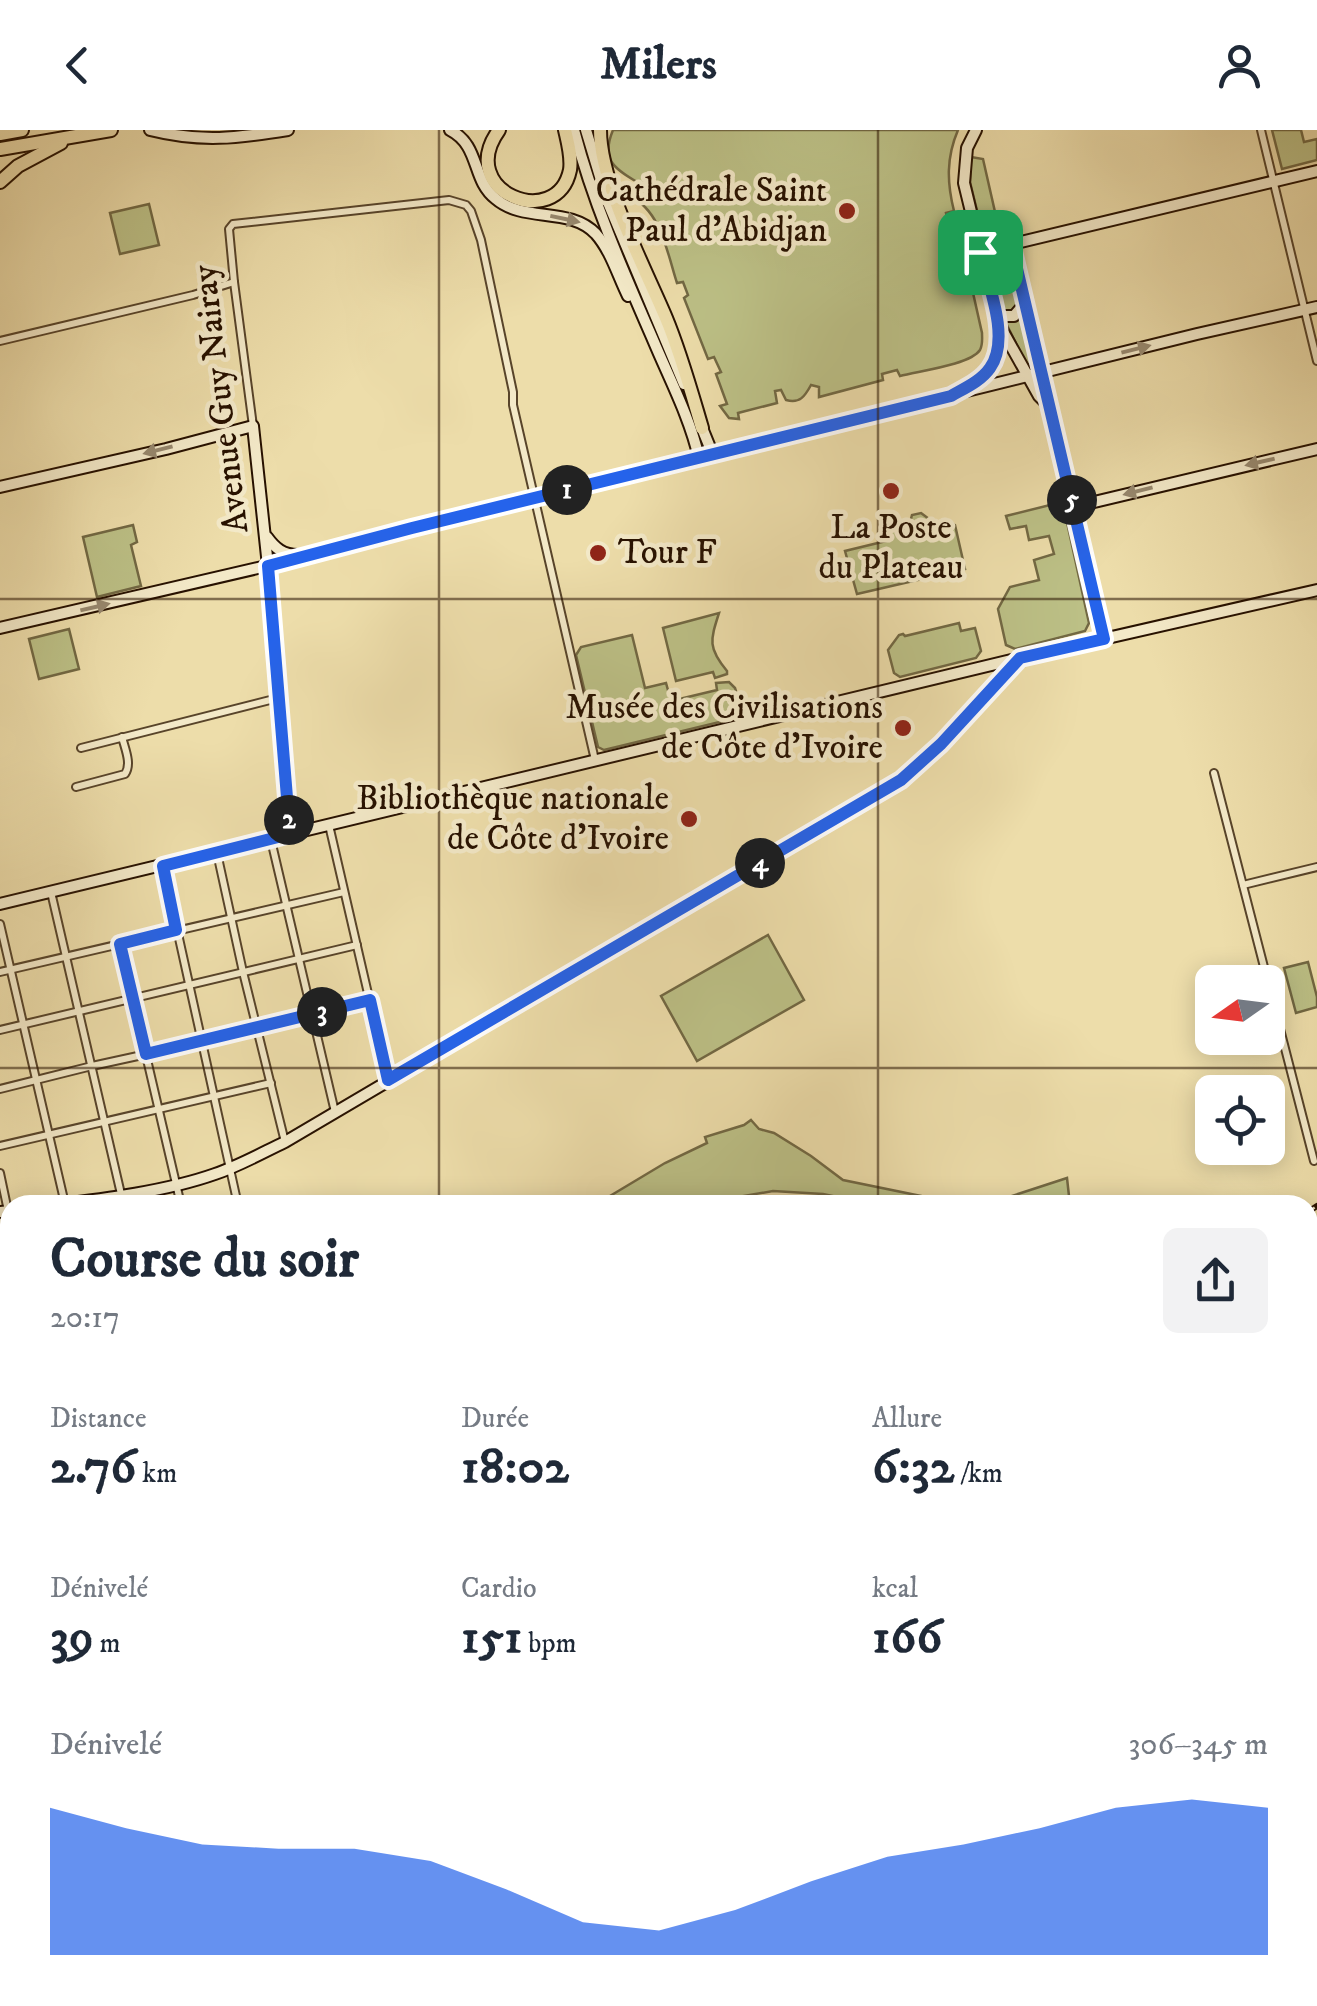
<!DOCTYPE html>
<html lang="fr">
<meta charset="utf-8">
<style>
body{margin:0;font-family:"IM FELL DW Pica",serif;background:#f2f2f3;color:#1f2937;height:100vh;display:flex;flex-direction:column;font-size:38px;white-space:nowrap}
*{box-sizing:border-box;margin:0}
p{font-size:32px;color:#747a83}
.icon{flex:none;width:55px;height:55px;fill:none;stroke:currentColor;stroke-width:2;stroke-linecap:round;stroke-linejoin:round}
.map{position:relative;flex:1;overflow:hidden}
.drawer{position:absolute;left:0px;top:1065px;width:1318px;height:812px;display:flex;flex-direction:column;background:#fff;border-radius:30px 30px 0 0;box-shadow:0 5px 25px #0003}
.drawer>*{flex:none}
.needle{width:65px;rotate:256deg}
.fabs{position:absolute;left:1195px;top:835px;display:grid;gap:20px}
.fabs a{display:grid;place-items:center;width:90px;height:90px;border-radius:15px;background:#fff;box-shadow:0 5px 25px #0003;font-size:50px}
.pin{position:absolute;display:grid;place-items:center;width:85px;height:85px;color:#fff;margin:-42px;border-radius:20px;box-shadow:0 5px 15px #0006}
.km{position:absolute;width:50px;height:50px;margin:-25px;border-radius:50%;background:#222;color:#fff;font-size:28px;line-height:50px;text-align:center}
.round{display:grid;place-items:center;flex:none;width:105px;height:105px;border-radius:15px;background:#f2f2f3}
.summary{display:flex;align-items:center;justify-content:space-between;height:170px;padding:0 50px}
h1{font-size:55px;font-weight:700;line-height:75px}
.metrics{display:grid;grid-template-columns:repeat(3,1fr);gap:15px;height:170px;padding:10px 50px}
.metrics div{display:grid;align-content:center}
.metrics b{font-size:50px;font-weight:700}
.metrics small{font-size:28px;font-weight:400}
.metrics p{font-size:28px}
.chart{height:280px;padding:20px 50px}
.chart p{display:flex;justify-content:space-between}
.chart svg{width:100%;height:180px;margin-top:10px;fill:#2563eb;opacity:.7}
header{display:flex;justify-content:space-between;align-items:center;height:130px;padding:0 50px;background:#fff;font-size:45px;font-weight:700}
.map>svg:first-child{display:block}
.green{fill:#bcc086;stroke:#726843;stroke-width:2.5}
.water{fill:#a0b8b6;stroke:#70756d;stroke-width:2.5}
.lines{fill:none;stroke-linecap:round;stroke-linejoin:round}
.stream{stroke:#70756d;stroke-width:2.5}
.street-casing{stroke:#58442a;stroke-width:10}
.secondary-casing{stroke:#271100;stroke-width:14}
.primary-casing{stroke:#271100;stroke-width:14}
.highway-casing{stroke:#271100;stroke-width:16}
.street{stroke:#f3e9c8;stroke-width:6}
.secondary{stroke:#f3e9c8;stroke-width:10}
.primary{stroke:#edddaa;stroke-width:10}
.highway{stroke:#edddaa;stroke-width:12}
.rail-casing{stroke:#271100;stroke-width:6}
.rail{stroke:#f3e9c8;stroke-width:2.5;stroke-dasharray:8;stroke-linecap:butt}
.highway-bridge-casing{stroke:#271100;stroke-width:16;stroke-linecap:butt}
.highway-bridge{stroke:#edddaa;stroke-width:12}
.oneway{fill:#97886e}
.route-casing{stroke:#fff;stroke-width:20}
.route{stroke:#2563eb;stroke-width:12}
.grid{fill:none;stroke:#271100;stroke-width:2.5;stroke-opacity:0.55}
.poi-dot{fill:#8f2418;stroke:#f3e9c8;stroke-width:4}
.labels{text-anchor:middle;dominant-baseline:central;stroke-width:9;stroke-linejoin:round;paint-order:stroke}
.poi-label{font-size:35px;fill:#271100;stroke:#f3e9c8;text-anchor:end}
.street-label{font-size:35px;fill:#271100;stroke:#f3e9c8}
</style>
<header><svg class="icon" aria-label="back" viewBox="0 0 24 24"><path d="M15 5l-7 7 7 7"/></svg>Milers<svg class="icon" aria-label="person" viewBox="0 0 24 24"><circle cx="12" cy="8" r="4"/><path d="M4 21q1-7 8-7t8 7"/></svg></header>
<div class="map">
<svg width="1317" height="1876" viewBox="0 0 1317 1876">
<rect width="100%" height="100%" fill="#edddaa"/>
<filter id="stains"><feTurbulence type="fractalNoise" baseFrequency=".002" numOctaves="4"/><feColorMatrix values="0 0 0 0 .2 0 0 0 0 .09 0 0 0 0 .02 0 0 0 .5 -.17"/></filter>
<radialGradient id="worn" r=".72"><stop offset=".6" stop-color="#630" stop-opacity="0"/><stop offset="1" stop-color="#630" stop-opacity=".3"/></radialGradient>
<!-- green -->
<g class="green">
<path d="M613 0H958C946 28 947 53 954 81L946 83 951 107 960 105 982 203C982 209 983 214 980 220 970 235 918 241 900 246L897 240 882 244 883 250 819 267V257L811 255C805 266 800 274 786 270L781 260 775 261 777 273 738 283 739 289 729 288 720 276 727 274 716 244 721 242 714 227 708 229 684 168 688 165 683 152 677 153C667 122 661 81 630 66L637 52C613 38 601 29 613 0Z"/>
<path d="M1272 0H1301L1304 12 1317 9V30L1282 39Z"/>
<path d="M971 27 983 29 1000 104 984 109 970 52Z"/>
<path d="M149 74 159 115 120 124 110 83Z"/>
<path d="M1007 126 1032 237 1027 236 1006 193 990 130Z"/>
<path d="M1058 373 1063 374 1089 493 1085 501 1015 519 1006 515 998 479 1010 457 1039 450 1034 430 1054 424 1049 406 1029 410 1026 396 1010 399 1006 386Z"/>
<path d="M921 383 937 395 949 392 955 395 965 439 857 464 845 421 886 411 883 396 888 394 898 402 908 400 912 385Z"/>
<path d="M133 395 137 412 131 415 141 456 97 467 83 407Z"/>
<path d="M719 483C710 511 708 518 727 541V544L715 548 713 542 676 551 663 498Z"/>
<path d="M959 493 961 501 975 498 981 521 976 528 900 547 894 543 888 520 899 505 903 504 905 506Z"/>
<path d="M69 499 79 539 39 549 29 509Z"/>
<path d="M632 505 645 558 666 553 671 571 717 560 716 553 729 552 735 558 739 571 734 573 736 581 728 590 604 620 598 617 576 525 581 517Z"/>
<path d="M768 805 804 870 697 931 661 866Z"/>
<path d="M1308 832 1317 867V877L1296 883 1284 838Z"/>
<path d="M751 990 759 999 774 1003 811 1026 843 1050 965 1075H875L823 1064 773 1061 692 1075H595L665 1033 707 1013 705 1007 744 995Z"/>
<path d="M1067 1048 1069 1066 1095 1075H984Z"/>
</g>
<!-- water -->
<path class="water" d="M1315 1310 1317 1876H757L749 1868H1308V1311Z"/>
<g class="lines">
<!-- stream -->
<g class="stream">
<path d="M0 1816 10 1819"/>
<path d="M119 1868 128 1876"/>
<path d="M648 1868 661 1876"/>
</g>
<!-- street casing -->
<g class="street-casing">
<g id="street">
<path d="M1261 0 1317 231"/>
<path d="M0 211 193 165 234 152"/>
<path d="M253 296 234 152 229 99 233 94 449 70 466 75 471 81 481 110 513 262V275L595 630"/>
<path d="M81 618 278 568"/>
<path d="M1214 643 1314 1031"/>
<path d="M76 657 125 644C132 634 125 619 122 607"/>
<path d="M329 695 388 950"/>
<path d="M271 710 335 982"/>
<path d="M217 723 243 842 285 1012"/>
<path d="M163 736 238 1075"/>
<path d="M1243 755 1317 737"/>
<path d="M51 762 121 1064"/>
<path d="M0 794 65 1074"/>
<path d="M120 814 181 1075"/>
<path d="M0 842 344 762"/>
<path d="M0 900 357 815"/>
<path d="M0 959 92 936 202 912 370 870"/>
<path d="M0 1016 271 953"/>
<path d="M0 1043 8 1081"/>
<path d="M0 1151 10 1150"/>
<path d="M0 1168 10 1226"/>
<path d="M1308 1184 1317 1175"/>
<path d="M0 1265 10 1263"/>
<path d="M0 1323 10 1322"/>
<path d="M7 1380H10"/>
<path d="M0 1437 10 1436"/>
<path d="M0 1497 10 1496"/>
</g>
</g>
<!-- secondary casing -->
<g class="secondary-casing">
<g id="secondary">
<path d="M150 0C202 13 237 8 288 0"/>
<path d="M450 0C481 16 471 50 496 69 524 93 570 76 596 104 611 121 618 146 628 166"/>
<path d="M574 0C593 73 624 143 654 212 670 250 690 288 699 328"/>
<path d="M586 0 607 70 684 254"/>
<path d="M1011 113 1104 509"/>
<path d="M979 122 1317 41"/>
<path d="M996 186H1014L1025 173"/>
<path d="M1001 198 1039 266 1049 276"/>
<path d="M969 255C995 240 1000 220 998 193L964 53 967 18 976 0"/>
<path d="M700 293 713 325"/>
<path d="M0 357 166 319 253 296 268 436 290 704"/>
<path d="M1073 377 1317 319"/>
<path d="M267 407C275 418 283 425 298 425"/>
<path d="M0 498 288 431 412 398 1197 204 1317 177"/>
<path d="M0 774 1020 528 1317 460"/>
<path d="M54 1075C104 1069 167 1061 215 1044 239 1036 262 1023 285 1012L901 649 941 614 1016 532"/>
<path d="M0 1082 10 1081"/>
<path d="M0 1712 10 1713"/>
<path d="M212 1868 213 1876"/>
</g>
</g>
<!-- primary casing -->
<g class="primary-casing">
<g id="primary">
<path d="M1308 1226 1317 1219"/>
<path d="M1308 1248 1317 1242"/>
<path d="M202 1868 203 1876"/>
<path d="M223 1868V1876"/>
</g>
</g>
<!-- highway casing -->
<g class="highway-casing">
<g id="highway">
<path d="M499 0C454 62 557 102 570 40 572 27 568 13 565 0"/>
<path d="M600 0C600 53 645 138 666 188 681 224 691 261 702 298"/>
<path d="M0 4 22 0"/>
<path d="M0 19 111 0"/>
<path d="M0 52 18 36 61 13"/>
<path d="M0 1609 10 1658"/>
<path d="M0 1674 10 1667"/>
<path d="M0 1838 10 1845"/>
<path d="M68 1868 94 1876"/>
<path d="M139 1868 148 1876"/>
<path d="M163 1868 173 1876"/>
<path d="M251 1868 252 1876"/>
</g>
</g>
<!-- street -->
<use href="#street" class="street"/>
<!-- secondary -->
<use href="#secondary" class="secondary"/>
<!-- primary -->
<use href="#primary" class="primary"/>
<!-- highway -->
<use href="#highway" class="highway"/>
<!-- rail casing -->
<g class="rail-casing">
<g id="rail">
<path d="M733 1075 774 1072 833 1075"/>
<path d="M1308 1082 1317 1076"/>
<path d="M0 1541 10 1540"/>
</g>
</g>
<!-- rail -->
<use href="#rail" class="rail"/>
<!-- highway-bridge casing -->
<g class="highway-bridge-casing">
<path id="highway-bridge" d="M1 1687 10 1707"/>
</g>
<!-- highway-bridge -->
<use href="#highway-bridge" class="highway-bridge"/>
</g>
<!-- one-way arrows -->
<defs><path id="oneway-solid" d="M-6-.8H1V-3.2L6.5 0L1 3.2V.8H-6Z" transform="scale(2.5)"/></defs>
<g class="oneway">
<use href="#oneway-solid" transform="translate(565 89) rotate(12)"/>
<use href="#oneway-solid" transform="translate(1136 219) rotate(-14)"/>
<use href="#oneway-solid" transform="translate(158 320) rotate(166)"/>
<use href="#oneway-solid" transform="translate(1260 332) rotate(167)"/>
<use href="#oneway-solid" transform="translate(1138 361) rotate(166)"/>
<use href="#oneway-solid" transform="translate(95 477) rotate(-13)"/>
</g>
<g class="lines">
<!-- route casing -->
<g class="route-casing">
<path id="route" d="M1011 113 1104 509 1020 528 941 614 901 650 388 950 370 870 146 924 120 814 176 800 163 736 290 704 268 436 412 398 951 266C965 258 981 251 990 238 1011 209 988 154 980 122Z"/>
</g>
<!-- route -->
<use href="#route" class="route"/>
</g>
<!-- grid -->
<path class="grid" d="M439 0V1075M878 0V1075M0 469H1317M0 938H1317M0 1407H10M1308 1407H1317M439 1868V1876M878 1868V1876"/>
<!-- markers -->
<g class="poi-dot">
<circle cx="847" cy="81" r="10"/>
<circle cx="891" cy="361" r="10"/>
<circle cx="598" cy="423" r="10"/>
<circle cx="903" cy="598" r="10"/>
<circle cx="689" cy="689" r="10"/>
</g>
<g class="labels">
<!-- poi labels -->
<g class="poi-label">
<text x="827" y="61">Cathédrale Saint<tspan x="827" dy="40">Paul d'Abidjan</tspan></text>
<text x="891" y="398" text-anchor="middle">La Poste<tspan x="891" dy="40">du Plateau</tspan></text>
<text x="618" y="423" text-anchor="start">Tour F</text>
<text x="883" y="578">Musée des Civilisations<tspan x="883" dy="40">de Côte d’Ivoire</tspan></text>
<text x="669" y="669">Bibliothèque nationale<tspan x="669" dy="40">de Côte d'Ivoire</tspan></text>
</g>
<!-- street labels -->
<g class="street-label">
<text transform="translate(221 269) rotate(-97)">Avenue Guy Nairay</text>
</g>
</g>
<rect width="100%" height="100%" filter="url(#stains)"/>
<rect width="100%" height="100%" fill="url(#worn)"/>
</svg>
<div class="fabs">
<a><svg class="needle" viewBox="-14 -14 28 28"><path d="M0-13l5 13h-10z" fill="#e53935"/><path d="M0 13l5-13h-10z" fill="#747a83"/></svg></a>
<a><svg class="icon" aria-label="locate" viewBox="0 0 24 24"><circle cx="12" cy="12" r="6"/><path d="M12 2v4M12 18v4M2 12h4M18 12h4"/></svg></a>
</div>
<div class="pin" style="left:980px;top:122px;background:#1e9e55"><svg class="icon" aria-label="arrive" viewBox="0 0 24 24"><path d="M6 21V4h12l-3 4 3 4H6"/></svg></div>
<b class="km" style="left:567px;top:360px">1</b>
<b class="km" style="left:289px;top:690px">2</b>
<b class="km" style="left:322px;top:882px">3</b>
<b class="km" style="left:760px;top:733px">4</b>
<b class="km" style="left:1072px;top:370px">5</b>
<section class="drawer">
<div class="summary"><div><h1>Course du soir</h1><p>20:17</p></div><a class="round"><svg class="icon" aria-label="share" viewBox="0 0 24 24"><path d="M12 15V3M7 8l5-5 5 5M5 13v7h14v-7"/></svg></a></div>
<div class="metrics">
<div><p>Distance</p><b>2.76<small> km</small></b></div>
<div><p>Durée</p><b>18:02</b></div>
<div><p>Allure</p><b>6:32<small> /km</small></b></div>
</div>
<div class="metrics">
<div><p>Dénivelé</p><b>39<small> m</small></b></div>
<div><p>Cardio</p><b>151<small> bpm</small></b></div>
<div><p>kcal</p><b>166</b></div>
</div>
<div class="chart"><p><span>Dénivelé</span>306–345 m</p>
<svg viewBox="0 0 160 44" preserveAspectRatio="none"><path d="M0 44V8L10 13L20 17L30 18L40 18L50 21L60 28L70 36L80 38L90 33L100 26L110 20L120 17L130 13L140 8L150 6L160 8V44z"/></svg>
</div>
</section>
</div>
